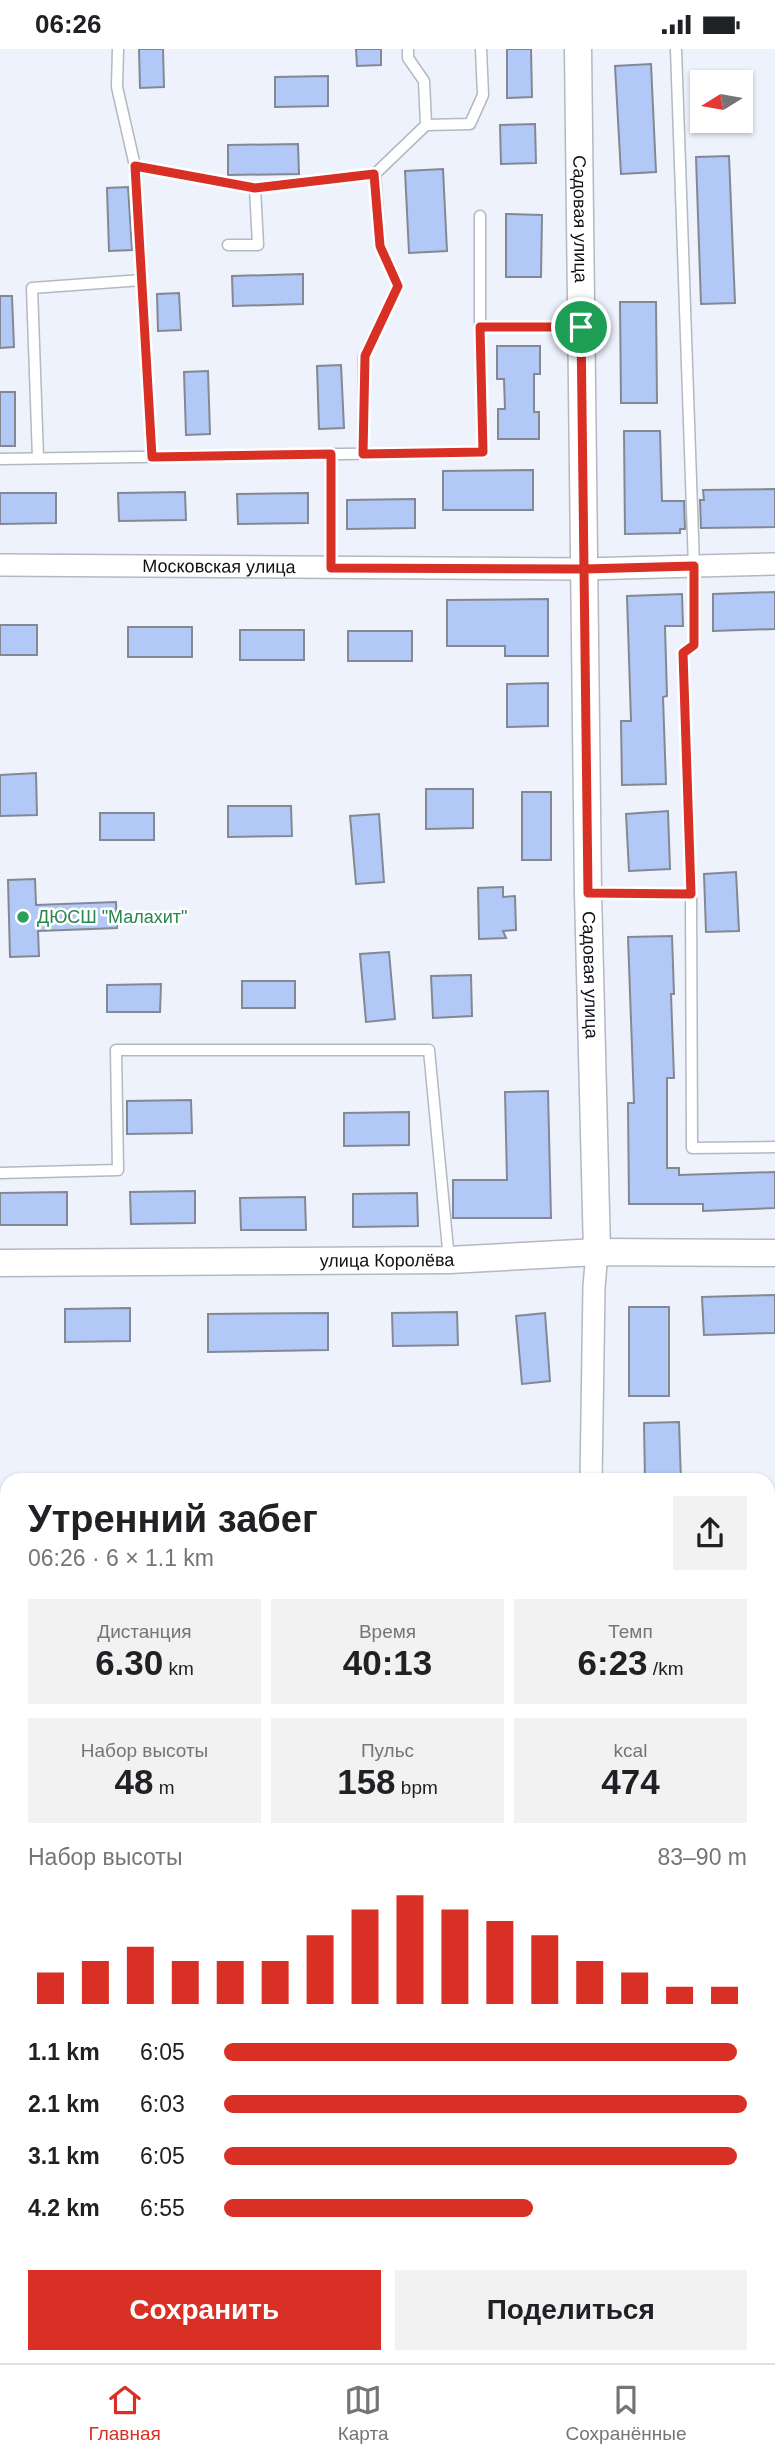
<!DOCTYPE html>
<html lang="ru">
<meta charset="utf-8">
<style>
body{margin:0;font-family:Helvetica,sans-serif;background:#f2f2f2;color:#202124;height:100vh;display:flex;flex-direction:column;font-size:26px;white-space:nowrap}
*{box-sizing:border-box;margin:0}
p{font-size:23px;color:#757577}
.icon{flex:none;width:38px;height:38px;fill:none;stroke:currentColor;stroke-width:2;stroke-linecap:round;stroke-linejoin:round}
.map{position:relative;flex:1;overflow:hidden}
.sheet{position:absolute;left:0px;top:1424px;width:775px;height:891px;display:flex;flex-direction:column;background:#fff;border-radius:21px 21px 0 0;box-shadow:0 2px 5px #0004}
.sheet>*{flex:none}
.needle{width:46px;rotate:259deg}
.buttons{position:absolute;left:690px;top:21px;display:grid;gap:14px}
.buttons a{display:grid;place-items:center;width:63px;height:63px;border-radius:0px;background:#fff;box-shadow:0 2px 5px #0004;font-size:35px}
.pin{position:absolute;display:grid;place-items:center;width:60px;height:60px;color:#fff;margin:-30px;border:4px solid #fff;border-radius:50%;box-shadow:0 2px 7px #0007}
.round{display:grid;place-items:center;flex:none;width:74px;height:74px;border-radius:0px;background:#f2f2f2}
.overview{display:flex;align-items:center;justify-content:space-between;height:119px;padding:0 28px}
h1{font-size:38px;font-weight:700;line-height:52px}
.figures{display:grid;grid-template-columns:repeat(3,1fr);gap:10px;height:119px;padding:7px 28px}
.figures div{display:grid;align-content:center;border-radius:0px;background:#f2f2f2;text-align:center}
.figures b{font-size:35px;font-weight:700}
.figures small{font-size:19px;font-weight:400}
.figures p{font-size:19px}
.chart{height:196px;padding:14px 28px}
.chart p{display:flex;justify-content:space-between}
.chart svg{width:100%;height:126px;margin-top:7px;stroke:#d93025;stroke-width:6}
.cta{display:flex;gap:14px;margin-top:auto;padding:14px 28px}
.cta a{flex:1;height:80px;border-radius:0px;background:#d93025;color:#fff;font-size:28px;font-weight:700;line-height:80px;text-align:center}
.cta a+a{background:#f2f2f2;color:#202124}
ul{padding:0 28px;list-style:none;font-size:23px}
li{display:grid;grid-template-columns:112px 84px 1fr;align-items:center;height:52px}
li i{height:18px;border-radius:9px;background:#d93025}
.status{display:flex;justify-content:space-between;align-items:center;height:49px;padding:0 35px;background:#fff;direction:ltr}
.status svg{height:19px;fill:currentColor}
.tab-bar{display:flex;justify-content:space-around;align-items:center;height:98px;border-top:2px solid #e0e0e0;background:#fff;font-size:19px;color:#757577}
.tab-bar a{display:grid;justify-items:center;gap:4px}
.tab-bar .active{color:#d93025}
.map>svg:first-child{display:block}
.grass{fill:url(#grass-tufts)}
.forest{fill:url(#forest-crowns)}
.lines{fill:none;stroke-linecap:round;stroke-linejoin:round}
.river{stroke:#54ade5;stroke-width:32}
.building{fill:#b2c9f7;stroke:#838892;stroke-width:2}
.service-casing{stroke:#b3b8c2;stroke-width:13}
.minor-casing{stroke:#b3b8c2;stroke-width:24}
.tertiary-casing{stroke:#b3b8c2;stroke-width:29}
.service{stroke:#fff;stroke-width:10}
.minor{stroke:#fff;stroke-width:21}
.tertiary{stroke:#fff;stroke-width:26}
.route-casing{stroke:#fff;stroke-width:14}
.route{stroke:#d93025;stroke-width:9}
.leisure-dot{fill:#2e9e5b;stroke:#fff;stroke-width:2.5}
.labels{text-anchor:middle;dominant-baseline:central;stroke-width:5;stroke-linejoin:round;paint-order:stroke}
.street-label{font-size:18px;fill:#0f1114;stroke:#fff}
.leisure-label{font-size:18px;fill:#27864d;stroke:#fff;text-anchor:start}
</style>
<div class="status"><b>06:26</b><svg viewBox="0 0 49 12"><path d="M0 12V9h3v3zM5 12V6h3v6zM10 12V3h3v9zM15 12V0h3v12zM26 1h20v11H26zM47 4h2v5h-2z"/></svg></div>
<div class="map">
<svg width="775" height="2314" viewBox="0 0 775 2314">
<defs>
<pattern id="grass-tufts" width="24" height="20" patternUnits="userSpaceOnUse" patternTransform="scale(1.75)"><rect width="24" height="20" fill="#c7cf75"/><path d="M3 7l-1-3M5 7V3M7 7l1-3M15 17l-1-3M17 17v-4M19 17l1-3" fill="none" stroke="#aab164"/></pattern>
<pattern id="forest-crowns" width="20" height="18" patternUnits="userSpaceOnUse" patternTransform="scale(1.75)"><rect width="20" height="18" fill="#c3cc6f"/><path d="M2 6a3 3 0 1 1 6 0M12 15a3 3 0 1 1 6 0" fill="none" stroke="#a6ae5f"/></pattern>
</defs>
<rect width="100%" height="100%" fill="#edf2fd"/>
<!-- grass -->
<path class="grass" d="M55 2308H119L145 2314H56Z"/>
<!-- forest -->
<g class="forest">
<path d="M0 1680H7V2080L0 1924Z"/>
<path d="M768 1684H775V2314H263L257 2308H768Z"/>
</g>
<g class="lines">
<!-- river -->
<g class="river">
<path d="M0 2249 7 2246"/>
<path d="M229 2308 240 2314"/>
</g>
</g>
<!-- building -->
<g class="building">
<path d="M139 0H163L164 38 140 39Z"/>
<path d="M356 0H381V16L357 17Z"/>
<path d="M507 0H531L532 48 507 49Z"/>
<path d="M651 15 656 123 621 125 615 17Z"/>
<path d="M328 27V57L275 58V28Z"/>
<path d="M535 75 536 114 501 115 500 76Z"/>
<path d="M298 95 299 125 228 126V96Z"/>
<path d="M729 107 735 254 701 255 696 108Z"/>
<path d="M443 120 447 202 409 204 405 122Z"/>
<path d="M128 138 132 201 109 202 107 139Z"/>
<path d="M506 165 542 166 541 228H506Z"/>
<path d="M303 225V255L233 257 232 227Z"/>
<path d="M179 244 181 281 158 282 157 245Z"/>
<path d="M0 247H12L14 298 0 299Z"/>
<path d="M620 253H656L657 354H621Z"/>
<path d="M497 297H540V325H534V363H539V390H498V360H505L504 330H497Z"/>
<path d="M341 316 344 379 319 380 317 317Z"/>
<path d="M208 322 210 385 186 386 184 323Z"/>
<rect x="0" y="343" width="15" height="54"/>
<path d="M624 382H660L662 452H684L685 480H680V484L625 485Z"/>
<path d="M533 421V461H443V422Z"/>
<path d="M775 440V478L701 479 700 451H704L703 441Z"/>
<path d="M185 443 186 471 119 472 118 444Z"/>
<path d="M0 444H56V474L0 475Z"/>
<path d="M308 444V474L238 475 237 445Z"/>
<path d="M415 450V479L347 480V451Z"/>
<path d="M775 543V580L713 582V545Z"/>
<path d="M682 545 683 577H665L667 647 663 648 666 735 622 736 621 672H631L627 547Z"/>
<path d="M548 550V607H505V597H447V551Z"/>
<rect x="0" y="576" width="37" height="30"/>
<rect x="128" y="578" width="64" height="30"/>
<rect x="240" y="581" width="64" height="30"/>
<rect x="348" y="582" width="64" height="30"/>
<path d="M548 634V677L507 678V635Z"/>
<path d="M36 724 37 766 0 767V726Z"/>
<path d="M426 740H473V779L426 780Z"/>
<rect x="522" y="743" width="29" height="68"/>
<path d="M228 757H291L292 787 228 788Z"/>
<path d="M668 762 670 820 629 822 626 765Z"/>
<rect x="100" y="764" width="54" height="27"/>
<path d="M379 765 384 833 356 835 350 767Z"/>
<path d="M736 823 739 882 706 883 704 825Z"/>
<path d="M35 830 36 856 116 853 117 879 38 882 39 907 10 908 8 831Z"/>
<path d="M503 838V848L515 847 516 881 503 882 506 889 479 890 478 839Z"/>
<path d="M672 887 674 945H671L674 1029H667V1119H679V1126L775 1123V1159L703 1162V1155H629L628 1054H634L628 888Z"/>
<path d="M389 903 395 970 366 973 360 905Z"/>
<path d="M471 926 472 967 433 969 431 927Z"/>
<rect x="242" y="932" width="53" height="27"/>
<path d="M161 935 160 963H107V936Z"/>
<path d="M548 1042 551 1169H453V1131H507L505 1043Z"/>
<path d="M191 1051 192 1084 127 1085V1052Z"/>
<path d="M409 1063V1096L344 1097V1064Z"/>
<path d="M195 1142V1174L131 1175 130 1143Z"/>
<path d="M67 1143V1176H0V1144Z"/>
<path d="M417 1144 418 1177 353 1178V1145Z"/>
<path d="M305 1148 306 1181H241L240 1149Z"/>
<path d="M775 1246V1284L704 1286 702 1248Z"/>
<rect x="629" y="1258" width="40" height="89"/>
<path d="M130 1259V1292L65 1293V1260Z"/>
<path d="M457 1263 458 1296 393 1297 392 1264Z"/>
<path d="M328 1264V1301L208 1303V1265Z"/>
<path d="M545 1264 550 1332 522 1335 516 1267Z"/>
<path d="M679 1373 681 1432H645L644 1374Z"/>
</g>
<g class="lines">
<!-- service casing -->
<g class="service-casing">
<g id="service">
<path d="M118 0 117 38 135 117 255 139 375 125 380 197 398 237 364 308 363 405"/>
<path d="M676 0 694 517V596L683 604 691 845 692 1099 775 1098"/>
<path d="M426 76 470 75 483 46 481 0"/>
<path d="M135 117 152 408"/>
<path d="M375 125 426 76 424 32 408 9V0"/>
<path d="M480 167V278H581"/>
<path d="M228 196H258L255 139"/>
<path d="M331 405V519"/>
<path d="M38 409 32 239 142 231"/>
<path d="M0 410 483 403 480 278"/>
<path d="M589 844 691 845"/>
<path d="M0 1124 118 1121 116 1001H429L449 1211"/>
</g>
</g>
<!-- minor casing -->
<g class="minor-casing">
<g id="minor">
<path id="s1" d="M0 516 584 520 775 515"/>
<path d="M591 1432 594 1238 597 1203"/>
<path d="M0 1637H7"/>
<path d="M768 1639H775"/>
<path d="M0 2172 2 2187"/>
<path d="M23 2308 25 2314"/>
</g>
</g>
<!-- tertiary casing -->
<g class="tertiary-casing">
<g id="tertiary">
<path id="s2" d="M578 0 588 844 597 1203"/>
<path id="s3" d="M0 1214 449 1211 597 1203 775 1204"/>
</g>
</g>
<!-- service -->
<use href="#service" class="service"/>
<!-- minor -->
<use href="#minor" class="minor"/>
<!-- tertiary -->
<use href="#tertiary" class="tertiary"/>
</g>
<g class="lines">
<!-- route casing -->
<g class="route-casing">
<path id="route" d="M581 278H480L483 403 363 405 365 307 398 237 380 197 374 125 255 139 135 117 152 408 331 405V519L584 520 588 844 691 845 683 604 694 596V517L584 520 581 278"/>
</g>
<!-- route -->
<use href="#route" class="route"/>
</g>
<!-- markers -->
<circle class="leisure-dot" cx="23" cy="868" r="7"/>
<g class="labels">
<!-- street labels -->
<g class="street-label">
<text stroke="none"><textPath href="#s2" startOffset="170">Садовая улица</textPath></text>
<text stroke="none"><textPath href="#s1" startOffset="219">Московская улица</textPath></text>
<text stroke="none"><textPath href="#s2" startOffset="926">Садовая улица</textPath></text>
<text stroke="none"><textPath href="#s3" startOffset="387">улица Королёва</textPath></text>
</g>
<!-- leisure labels -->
<g class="leisure-label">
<text x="37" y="868">ДЮСШ "Малахит"</text>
</g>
</g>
</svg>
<div class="buttons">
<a><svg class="needle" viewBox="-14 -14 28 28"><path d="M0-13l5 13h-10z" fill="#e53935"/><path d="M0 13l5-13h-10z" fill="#757577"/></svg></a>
</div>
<div class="pin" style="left:581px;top:278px;background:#1e9e55"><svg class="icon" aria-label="arrive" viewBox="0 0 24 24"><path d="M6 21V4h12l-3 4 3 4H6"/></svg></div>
<section class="sheet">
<div class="overview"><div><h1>Утренний забег</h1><p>06:26 · 6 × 1.1 km</p></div><a class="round"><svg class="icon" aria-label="share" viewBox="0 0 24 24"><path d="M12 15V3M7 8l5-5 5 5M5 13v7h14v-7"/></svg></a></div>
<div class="figures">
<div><p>Дистанция</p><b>6.30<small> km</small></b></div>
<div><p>Время</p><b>40:13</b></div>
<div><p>Темп</p><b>6:23<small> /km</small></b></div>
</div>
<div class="figures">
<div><p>Набор высоты</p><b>48<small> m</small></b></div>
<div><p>Пульс</p><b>158<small> bpm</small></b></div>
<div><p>kcal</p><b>474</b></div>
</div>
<div class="chart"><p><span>Набор высоты</span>83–90 m</p>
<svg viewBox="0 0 160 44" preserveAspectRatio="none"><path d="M5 44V33M15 44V29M25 44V24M35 44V29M45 44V29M55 44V29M65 44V20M75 44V11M85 44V6M95 44V11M105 44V15M115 44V20M125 44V29M135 44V33M145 44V38M155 44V38"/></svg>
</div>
<ul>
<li><b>1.1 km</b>6:05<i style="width:98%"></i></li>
<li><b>2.1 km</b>6:03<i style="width:100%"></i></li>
<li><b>3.1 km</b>6:05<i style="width:98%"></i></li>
<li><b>4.2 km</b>6:55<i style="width:59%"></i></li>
</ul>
<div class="cta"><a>Сохранить</a><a>Поделиться</a></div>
</section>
</div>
<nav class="tab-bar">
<a class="active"><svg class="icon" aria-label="home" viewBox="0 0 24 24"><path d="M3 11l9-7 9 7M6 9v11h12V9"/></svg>Главная</a>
<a><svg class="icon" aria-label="map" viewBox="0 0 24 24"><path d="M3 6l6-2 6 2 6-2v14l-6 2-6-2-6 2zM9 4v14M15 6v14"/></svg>Карта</a>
<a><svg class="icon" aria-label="saved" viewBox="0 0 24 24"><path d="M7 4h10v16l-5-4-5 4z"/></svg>Сохранённые</a>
</nav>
